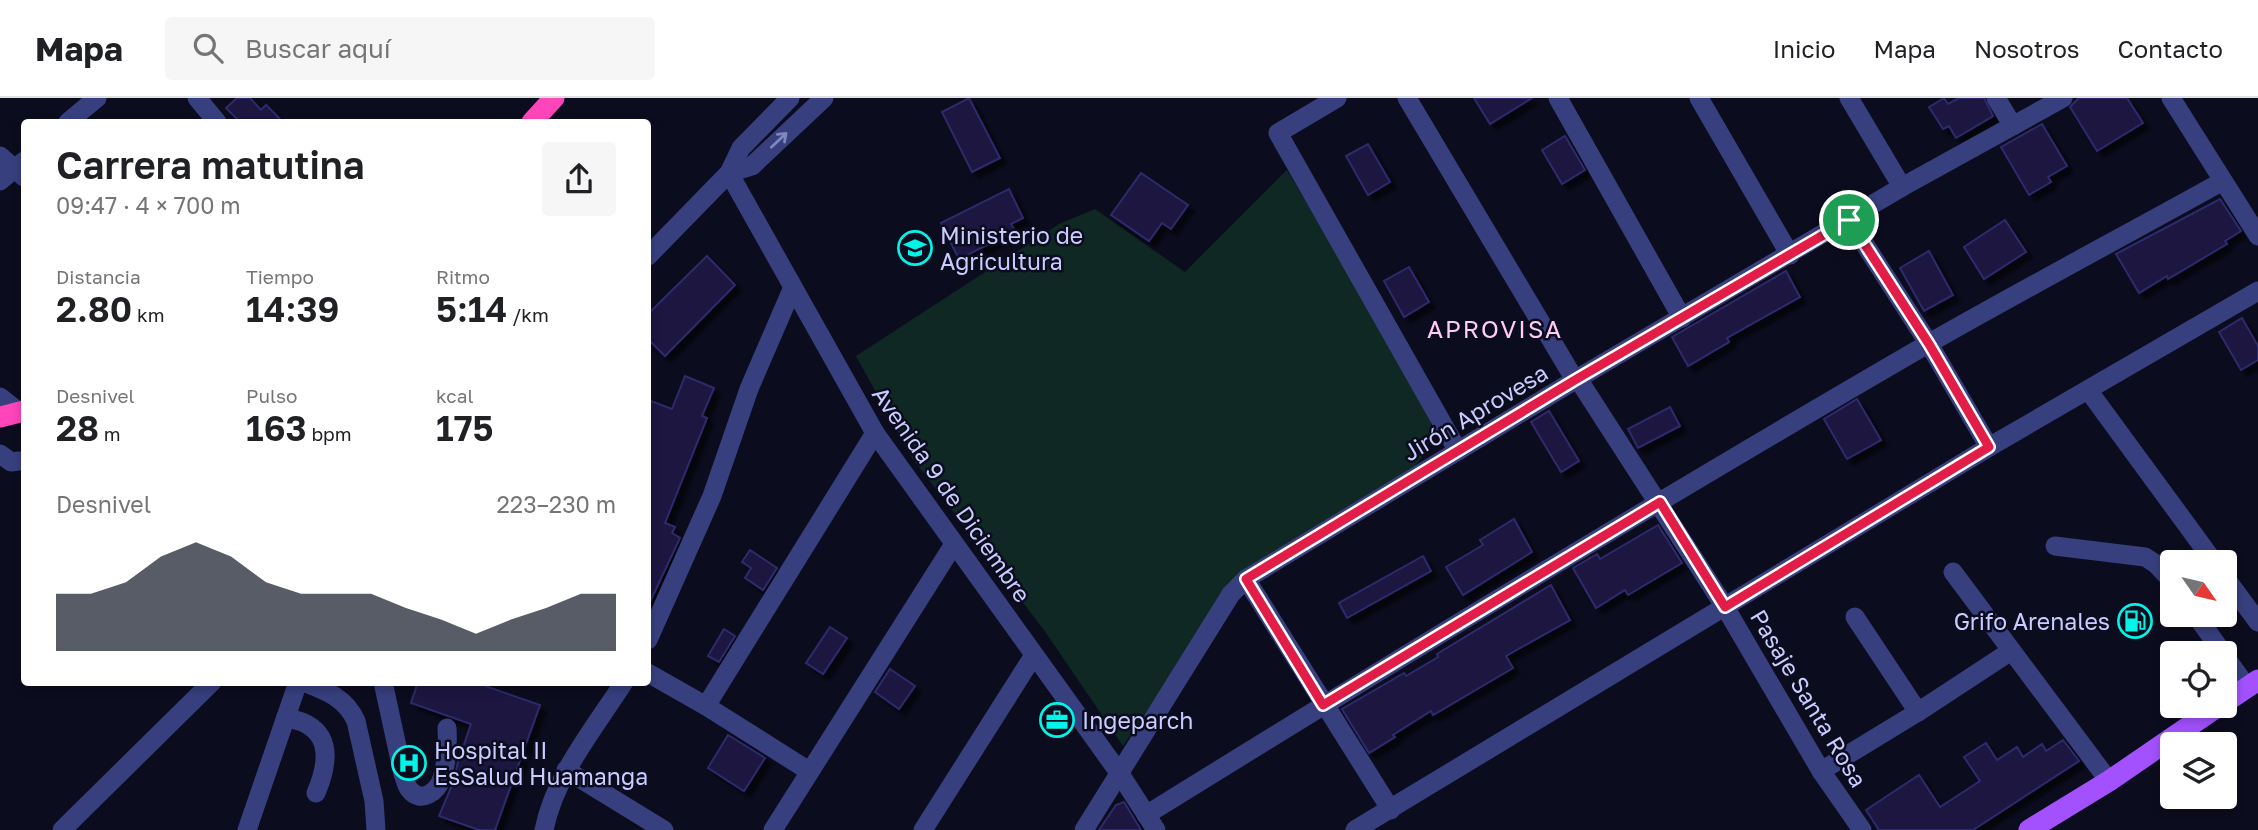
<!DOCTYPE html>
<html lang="es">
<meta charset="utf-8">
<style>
body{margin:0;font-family:"Golos Text",sans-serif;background:#f6f6f6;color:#202124;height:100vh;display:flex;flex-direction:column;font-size:26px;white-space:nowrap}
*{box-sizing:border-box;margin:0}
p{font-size:23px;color:#757577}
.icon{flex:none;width:38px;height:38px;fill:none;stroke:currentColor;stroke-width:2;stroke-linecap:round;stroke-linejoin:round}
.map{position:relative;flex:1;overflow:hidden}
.details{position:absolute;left:21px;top:21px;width:630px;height:567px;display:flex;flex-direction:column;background:#fff;border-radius:7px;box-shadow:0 4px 10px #0003}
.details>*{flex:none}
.needle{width:46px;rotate:124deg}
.fabs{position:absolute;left:2160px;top:452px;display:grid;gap:14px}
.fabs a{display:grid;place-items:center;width:77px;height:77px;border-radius:7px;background:#fff;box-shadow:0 4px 10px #0003;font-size:35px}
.pin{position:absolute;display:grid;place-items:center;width:60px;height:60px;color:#fff;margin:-30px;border:4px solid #fff;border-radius:50%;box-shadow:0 2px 7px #0007}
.round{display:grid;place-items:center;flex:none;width:74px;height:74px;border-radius:7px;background:#f6f6f6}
.overview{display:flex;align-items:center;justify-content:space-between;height:119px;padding:0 35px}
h1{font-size:38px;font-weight:600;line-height:52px}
.metrics{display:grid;grid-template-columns:repeat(3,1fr);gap:10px;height:119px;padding:7px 35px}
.metrics div{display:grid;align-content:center}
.metrics b{font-size:35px;font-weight:600}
.metrics small{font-size:19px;font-weight:400}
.metrics p{font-size:19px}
.chart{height:196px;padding:14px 35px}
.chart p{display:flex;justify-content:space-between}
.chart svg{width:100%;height:126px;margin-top:7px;fill:#111827;opacity:.7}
header{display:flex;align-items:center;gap:42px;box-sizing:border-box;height:98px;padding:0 35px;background:#fff;border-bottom:2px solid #e0e0e0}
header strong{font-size:33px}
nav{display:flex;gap:38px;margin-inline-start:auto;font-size:24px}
.search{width:490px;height:63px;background:#f6f6f6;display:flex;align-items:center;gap:18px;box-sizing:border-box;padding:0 24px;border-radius:7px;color:#757577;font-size:26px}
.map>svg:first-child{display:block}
.green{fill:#0f2824}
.building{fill:#1a1840;stroke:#2d2a6c;stroke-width:2;filter:url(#shadow)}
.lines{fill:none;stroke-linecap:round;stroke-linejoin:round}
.minor{stroke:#373f7e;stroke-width:19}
.major{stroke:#a351ff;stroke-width:21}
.highway{stroke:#ff45ba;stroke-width:21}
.oneway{stroke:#8086be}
.route-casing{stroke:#fff;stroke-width:14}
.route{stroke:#e11d48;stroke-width:9}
.labels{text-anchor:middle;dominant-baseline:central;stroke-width:5;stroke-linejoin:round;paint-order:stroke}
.poi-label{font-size:23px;fill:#caccff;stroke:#0c0c1f;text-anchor:start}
.street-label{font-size:23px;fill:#caccff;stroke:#0c0c1f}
.neighbourhood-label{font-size:24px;letter-spacing:2px;fill:#ffccf4;stroke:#0c0c1f}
</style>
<header>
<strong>Mapa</strong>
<div class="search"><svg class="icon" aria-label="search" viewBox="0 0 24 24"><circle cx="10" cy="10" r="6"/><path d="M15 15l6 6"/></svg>Buscar aquí</div>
<nav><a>Inicio</a><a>Mapa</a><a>Nosotros</a><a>Contacto</a></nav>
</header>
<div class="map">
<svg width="2258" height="732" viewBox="0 0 2258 732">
<defs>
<filter id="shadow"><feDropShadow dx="6" dy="6" stdDeviation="2" flood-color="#0009"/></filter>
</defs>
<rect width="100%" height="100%" fill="#0c0c1f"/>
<!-- green -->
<path class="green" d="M1287 72 1431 316C1432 337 1430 351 1416 367L1242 475 1123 648 1044 532 912 360 856 258 1059 126 1095 111 1185 174Z"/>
<!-- building -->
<g class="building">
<path d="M237 0H250L261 12 266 7 283 24H240L226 10Z"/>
<path d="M969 0 1000 60 972 74 942 14Z"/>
<path d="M1474 0H1532L1490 26Z"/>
<path d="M1944 0 1948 6 1959 0H1984L1993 18 1956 40 1949 28 1943 31 1929 9Z"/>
<path d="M2079 0H2127L2143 25 2097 53 2070 9Z"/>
<path d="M2042 26 2067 68 2048 79 2051 84 2029 97 2001 49Z"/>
<path d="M1565 38 1585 72 1562 86 1542 52Z"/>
<path d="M1368 46 1390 84 1368 97 1346 58Z"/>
<path d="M1141 75 1188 107 1171 131 1162 125 1149 143 1111 117Z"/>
<path d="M1009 91 1023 120 1011 126 1015 133 959 161 941 125Z"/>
<path d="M2220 101 2241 133 2225 143 2227 146 2168 181 2167 178 2139 195 2116 156Z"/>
<path d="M2005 122 2026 154 1984 181 1964 149Z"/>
<path d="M1929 153 1953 197 1924 213 1900 170Z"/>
<path d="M707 158 735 187 665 258 648 241V216Z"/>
<path d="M1409 169 1429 204 1404 219 1384 183Z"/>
<path d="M1786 173 1800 199 1727 240 1729 244 1688 268 1672 239Z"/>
<path d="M2242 220 2258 248V262L2241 272 2219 234Z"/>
<path d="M685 278 714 290 702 318 707 320 665 425 675 429 672 435 680 440 648 508V302L672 311Z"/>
<path d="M1857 301 1881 342 1847 361 1824 321Z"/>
<path d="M1670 309 1680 328 1638 350 1628 331Z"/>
<path d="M1549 313 1579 363 1561 374 1531 324Z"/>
<path d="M1514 421 1532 454 1463 497 1446 469 1483 447 1480 442Z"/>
<path d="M1658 427 1682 465 1628 497 1625 492 1596 510 1573 470 1597 456 1600 461Z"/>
<path d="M750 452 777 470 763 492 745 480 751 470 742 464Z"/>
<path d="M1423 458 1431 473 1347 520 1339 505Z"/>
<path d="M1551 487 1570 522 1506 558 1513 570 1433 617 1431 613 1393 637 1395 639 1369 655 1342 611 1404 575 1406 578 1438 559 1437 556Z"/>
<path d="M830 529 847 540 823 576 806 565Z"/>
<path d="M724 531 735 538 719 564 708 558Z"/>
<path d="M890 571 915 588 899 611 875 594Z"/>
<path d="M418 584H487L485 588 540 607 495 732H479L439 718 453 685 458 664 471 626 411 605Z"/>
<path d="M728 637 765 660 744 693 708 670Z"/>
<path d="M2063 642 2079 663 1973 732H1879L1866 712 1919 677 1940 709 1980 683 1964 659 1986 645 1997 662 2017 649 2023 659 2042 646 2046 653Z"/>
<path d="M1124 704 1141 732H1099L1116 707Z"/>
</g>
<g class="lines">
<!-- minor -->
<g class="minor">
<path d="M197 0 217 24"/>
<path d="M1337 0 1278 35 1458 353"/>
<path d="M1407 0 1575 282"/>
<path d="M1558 0 1682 220"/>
<path d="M1699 0 1790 157"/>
<path d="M1849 0 1902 89"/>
<path d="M1996 0 2013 28"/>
<path d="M2171 0 2258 138"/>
<path d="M68 24 97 0"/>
<path d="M0 58 24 79"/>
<path d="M729 75 875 335 1120 676 1156 732"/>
<path d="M729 75 752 68 824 0"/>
<path d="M0 83 24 63"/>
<path d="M1849 122 1929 246 1989 349"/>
<path d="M648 158 729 75 741 50 790 0"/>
<path d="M1578 281 1725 509 1821 673 1862 732"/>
<path d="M2088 292 2214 464"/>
<path d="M0 299 19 314"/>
<path d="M0 356 11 364 19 363"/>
<path d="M2055 448 2145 459 2156 466 2172 483"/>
<path d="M1953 474 2109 683"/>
<path d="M2224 478 2258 524"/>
<path d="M1246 481 1391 712"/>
<path d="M2195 516 2223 555"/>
<path d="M1855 519 1918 614"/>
<path d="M648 542 712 398 749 291 793 189"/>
<path d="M2224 557 2247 589"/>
<path d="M648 575 706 608 809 673"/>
<path d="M303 584C326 593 345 599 356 623L374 703 376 732"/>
<path d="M383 584 403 676C405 681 406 687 409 691 421 707 438 693 442 680 447 663 448 647 447 630"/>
<path d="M706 608 875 335"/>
<path d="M286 619C293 622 302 623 308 627 334 642 325 674 316 695"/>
<path d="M566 672 664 732"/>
<path d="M1821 673 1918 614 2011 553"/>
<path d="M1146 717C1404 557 1664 399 1926 247 2024 191 2124 138 2223 83"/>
<path d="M62 732 212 584"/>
<path d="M247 732 298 584"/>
<path d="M544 732C555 677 594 631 624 584"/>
<path d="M773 732 954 446"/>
<path d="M923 732 1034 557"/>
<path d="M1084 732 1231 496 1246 481 1575 282 1902 89 2063 0"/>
<path d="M1355 732 1989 349 2258 193"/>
</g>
<!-- major -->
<g class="major">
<path d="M2224 605 2258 582"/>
<path d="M2029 732 2109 683 2220 607"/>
</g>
<!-- highway -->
<g class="highway">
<path d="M532 24 554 0"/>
<path d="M0 319 24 313"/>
</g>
</g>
<!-- one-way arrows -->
<defs><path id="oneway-shaft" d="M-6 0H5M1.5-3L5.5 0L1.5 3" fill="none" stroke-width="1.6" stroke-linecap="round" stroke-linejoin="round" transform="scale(1.75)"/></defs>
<use class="oneway" href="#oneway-shaft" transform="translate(779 42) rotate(-43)"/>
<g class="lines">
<!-- route casing -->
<g class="route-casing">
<path id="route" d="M1849 122 1929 246 1989 349 1725 509 1660 404 1323 607 1246 481 1575 282Z"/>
</g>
<!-- route -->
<use href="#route" class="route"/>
</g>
<!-- icons -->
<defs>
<g id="school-ring" transform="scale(1.75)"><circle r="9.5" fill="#0c0c1f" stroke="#00f5e8" stroke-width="1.5"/><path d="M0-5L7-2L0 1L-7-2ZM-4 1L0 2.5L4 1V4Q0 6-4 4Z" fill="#00f5e8"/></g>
<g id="fuel-ring" transform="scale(1.75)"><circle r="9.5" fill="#0c0c1f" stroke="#00f5e8" stroke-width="1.5"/><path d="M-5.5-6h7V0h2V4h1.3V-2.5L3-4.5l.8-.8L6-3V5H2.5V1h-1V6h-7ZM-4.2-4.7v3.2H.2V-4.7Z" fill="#00f5e8"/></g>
<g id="office-ring" transform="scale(1.75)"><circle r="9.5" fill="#0c0c1f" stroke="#00f5e8" stroke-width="1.5"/><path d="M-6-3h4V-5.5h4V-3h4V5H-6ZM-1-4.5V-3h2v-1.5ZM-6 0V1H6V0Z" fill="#00f5e8"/></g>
<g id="hospital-ring" transform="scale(1.75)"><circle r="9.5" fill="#0c0c1f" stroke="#00f5e8" stroke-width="1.5"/><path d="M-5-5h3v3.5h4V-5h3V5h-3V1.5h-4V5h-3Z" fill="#00f5e8"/></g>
</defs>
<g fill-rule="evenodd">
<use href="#school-ring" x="915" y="150"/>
<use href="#fuel-ring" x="2135" y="523"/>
<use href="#office-ring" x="1057" y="622"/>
<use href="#hospital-ring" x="409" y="665"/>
</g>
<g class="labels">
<!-- poi labels -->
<g class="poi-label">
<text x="940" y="137">Ministerio de<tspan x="940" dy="26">Agricultura</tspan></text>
<text x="2110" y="523" text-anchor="end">Grifo Arenales</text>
<text x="1082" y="622">Ingeparch</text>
<text x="434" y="652">Hospital II<tspan x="434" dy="26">EsSalud Huamanga</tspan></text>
</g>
<!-- street labels -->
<g class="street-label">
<text transform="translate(1475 314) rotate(-31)">Jirón Aprovesa</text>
<text transform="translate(952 396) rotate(55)">Avenida 9 de Diciembre</text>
<text transform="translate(1809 600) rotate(59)">Pasaje Santa Rosa</text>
</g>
<!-- neighbourhood labels -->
<g class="neighbourhood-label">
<text x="1495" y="230">APROVISA</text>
</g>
</g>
</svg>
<div class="fabs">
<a><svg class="needle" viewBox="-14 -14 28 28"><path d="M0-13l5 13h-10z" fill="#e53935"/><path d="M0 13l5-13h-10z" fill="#757577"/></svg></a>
<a><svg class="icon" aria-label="locate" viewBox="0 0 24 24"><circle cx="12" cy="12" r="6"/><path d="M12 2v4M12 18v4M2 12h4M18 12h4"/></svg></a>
<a><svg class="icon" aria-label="layers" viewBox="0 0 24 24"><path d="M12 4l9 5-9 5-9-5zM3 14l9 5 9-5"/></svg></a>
</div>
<div class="pin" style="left:1849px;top:122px;background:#1e9e55"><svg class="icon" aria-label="arrive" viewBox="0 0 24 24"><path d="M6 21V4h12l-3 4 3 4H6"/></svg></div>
<section class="details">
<div class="overview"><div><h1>Carrera matutina</h1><p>09:47 · 4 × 700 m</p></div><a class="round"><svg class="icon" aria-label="share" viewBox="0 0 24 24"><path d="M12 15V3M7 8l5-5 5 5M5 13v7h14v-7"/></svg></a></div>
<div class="metrics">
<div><p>Distancia</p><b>2.80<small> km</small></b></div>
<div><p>Tiempo</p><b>14:39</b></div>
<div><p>Ritmo</p><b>5:14<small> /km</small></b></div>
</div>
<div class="metrics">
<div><p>Desnivel</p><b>28<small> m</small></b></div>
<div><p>Pulso</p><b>163<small> bpm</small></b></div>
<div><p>kcal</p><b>175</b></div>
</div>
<div class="chart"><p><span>Desnivel</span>223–230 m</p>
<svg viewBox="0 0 160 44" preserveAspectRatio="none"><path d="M0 44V24L10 24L20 20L30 11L40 6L50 11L60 20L70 24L80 24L90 24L100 29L110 33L120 38L130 33L140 29L150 24L160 24V44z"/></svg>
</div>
</section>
</div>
